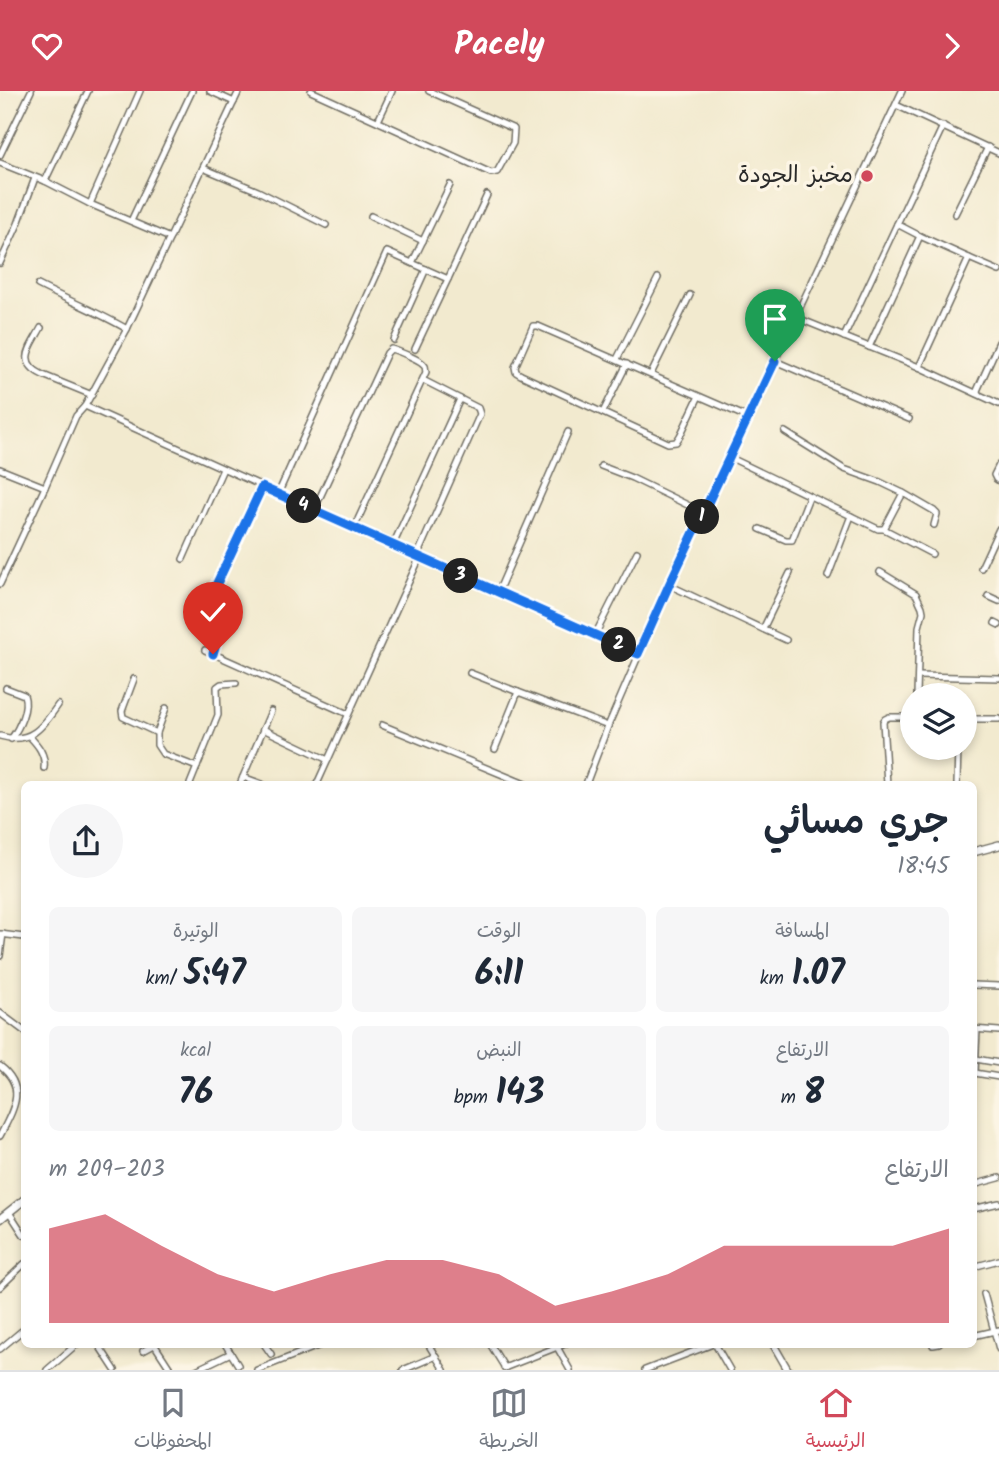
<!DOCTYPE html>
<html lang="ar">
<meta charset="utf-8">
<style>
body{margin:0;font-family:Kalam,"Playpen Sans Arabic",sans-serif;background:#f6f6f7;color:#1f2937;direction:rtl;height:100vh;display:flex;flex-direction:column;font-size:26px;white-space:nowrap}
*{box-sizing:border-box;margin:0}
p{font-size:23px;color:#747a83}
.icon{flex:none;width:38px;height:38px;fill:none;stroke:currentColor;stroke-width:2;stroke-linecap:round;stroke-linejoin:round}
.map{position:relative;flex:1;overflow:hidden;direction:ltr}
.sheet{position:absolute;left:21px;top:690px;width:956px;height:567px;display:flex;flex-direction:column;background:#fff;border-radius:10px;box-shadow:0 4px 10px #0003;direction:rtl}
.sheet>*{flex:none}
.buttons{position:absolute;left:900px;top:592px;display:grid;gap:14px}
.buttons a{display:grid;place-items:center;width:77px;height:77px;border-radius:50%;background:#fff;box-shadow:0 4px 10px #0003;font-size:35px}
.pin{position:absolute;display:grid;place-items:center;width:60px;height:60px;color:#fff;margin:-72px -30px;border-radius:50% 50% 50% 0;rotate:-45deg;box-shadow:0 0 7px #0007}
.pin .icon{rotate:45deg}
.km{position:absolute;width:35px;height:35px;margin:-18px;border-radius:50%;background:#222;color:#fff;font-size:19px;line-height:35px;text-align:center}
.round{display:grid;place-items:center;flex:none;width:74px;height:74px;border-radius:37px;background:#f6f6f7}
.head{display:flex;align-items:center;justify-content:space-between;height:119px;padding:0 28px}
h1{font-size:38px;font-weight:600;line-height:52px}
.stats{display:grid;grid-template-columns:repeat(3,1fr);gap:10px;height:119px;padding:7px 28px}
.stats div{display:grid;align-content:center;border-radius:10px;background:#f6f6f7;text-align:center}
.stats b{font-size:35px;font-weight:600}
.stats small{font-size:19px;font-weight:400}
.stats p{font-size:19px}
.chart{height:196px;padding:14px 28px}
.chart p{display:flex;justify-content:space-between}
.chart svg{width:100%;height:126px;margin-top:7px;fill:#d1495b;opacity:.7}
header{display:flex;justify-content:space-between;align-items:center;height:91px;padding:0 28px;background:#d1495b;color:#fff;font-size:32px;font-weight:600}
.dock{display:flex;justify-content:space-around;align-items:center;height:98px;border-top:2px solid #e0e1e3;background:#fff;font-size:19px;color:#747a83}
.dock a{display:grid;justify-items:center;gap:4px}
.dock .on{color:#d1495b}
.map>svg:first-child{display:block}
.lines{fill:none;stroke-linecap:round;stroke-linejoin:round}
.minor-casing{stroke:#716e64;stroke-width:8}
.tertiary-casing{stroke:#716e64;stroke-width:9}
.secondary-casing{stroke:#716e64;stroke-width:10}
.minor{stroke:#fff;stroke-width:5}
.tertiary{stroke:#fff;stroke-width:6}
.secondary{stroke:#fff;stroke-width:7}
.route-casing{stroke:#fff;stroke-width:14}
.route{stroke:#1a73e8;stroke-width:9}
.poi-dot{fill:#d1495b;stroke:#fcf5e5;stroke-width:2.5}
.labels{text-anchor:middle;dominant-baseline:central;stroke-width:7;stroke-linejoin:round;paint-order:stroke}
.poi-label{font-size:23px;fill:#2b2b2b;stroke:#fcf5e5;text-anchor:end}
</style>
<header><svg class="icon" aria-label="forward" viewBox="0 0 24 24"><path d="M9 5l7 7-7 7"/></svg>Pacely<svg class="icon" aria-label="heart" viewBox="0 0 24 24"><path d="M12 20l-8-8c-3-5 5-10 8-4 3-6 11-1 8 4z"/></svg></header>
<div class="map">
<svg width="999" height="1279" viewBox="0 0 999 1279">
<rect width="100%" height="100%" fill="#fcf5e5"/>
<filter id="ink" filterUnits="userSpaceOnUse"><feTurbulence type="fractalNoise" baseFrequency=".0143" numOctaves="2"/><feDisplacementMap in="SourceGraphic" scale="14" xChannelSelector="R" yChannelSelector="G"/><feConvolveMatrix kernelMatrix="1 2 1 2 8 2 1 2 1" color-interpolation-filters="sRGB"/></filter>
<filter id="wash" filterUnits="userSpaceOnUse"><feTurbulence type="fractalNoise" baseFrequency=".00686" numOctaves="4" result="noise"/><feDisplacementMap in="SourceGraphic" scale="28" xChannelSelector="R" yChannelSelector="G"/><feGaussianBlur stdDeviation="1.57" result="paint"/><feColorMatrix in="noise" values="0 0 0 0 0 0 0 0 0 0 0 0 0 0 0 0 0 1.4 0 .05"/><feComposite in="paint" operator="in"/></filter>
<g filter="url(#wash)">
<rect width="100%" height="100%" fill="#f2eacf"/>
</g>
<g filter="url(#ink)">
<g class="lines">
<!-- minor casing -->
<g class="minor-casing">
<g id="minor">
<path d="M210 0 234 11"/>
<path d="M239 0 127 238 85 315 417 465 638 563"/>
<path d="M311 0 491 82 497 81 513 52 514 38 429 0"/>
<path d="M896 14 999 62"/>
<path d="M378 30 392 0"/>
<path d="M0 64 31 0"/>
<path d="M0 72 45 90 90 113 170 147"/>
<path d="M203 77 258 100 326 134"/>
<path d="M45 90 88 0"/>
<path d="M90 113 140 0"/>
<path d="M955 123 988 56"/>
<path d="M371 125 423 150"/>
<path d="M131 130 192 0"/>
<path d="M920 145 969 167"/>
<path d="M0 172 18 133 35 87"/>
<path d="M412 172 450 94"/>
<path d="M38 194C67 209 98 221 127 238"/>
<path d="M795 226 919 276 999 313"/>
<path d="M41 237C31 256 16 271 43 284L92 304"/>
<path d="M844 246 943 35"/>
<path d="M394 249 426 178"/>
<path d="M869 256 920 145 897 133"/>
<path d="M415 258 448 188"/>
<path d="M617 268 658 187"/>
<path d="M775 270 909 328"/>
<path d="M919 276 969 167 999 180"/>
<path d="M651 283 690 204"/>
<path d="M976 302 999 251"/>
<path d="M699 305 680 345 676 351 668 352 521 284 516 281 515 276 533 235H538L747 326"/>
<path d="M603 321 627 273"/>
<path d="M785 341 844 378 880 391 903 402 884 438"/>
<path d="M729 366 878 438H884L932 463"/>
<path d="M999 374 994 384 996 388 999 390"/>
<path d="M601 375 632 387 704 422"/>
<path d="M0 378 45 396"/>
<path d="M903 402 934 420 937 423 934 434"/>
<path d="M278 403 387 161 448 188 487 104"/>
<path d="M314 419 387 262 391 258C398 260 422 269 425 275 426 277 425 279 426 281L354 437"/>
<path d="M760 438 786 449H792L809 406"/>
<path d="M393 454 460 308"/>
<path d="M417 465 480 323 478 317 423 289"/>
<path d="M183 468 223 378"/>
<path d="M981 477 999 438"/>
<path d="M880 481 916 503 922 516 923 521 919 536 917 604"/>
<path d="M828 485 851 425"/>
<path d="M0 493 45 396 76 325 85 315"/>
<path d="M669 494 786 549"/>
<path d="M498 501 568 341"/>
<path d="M988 505 999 510"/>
<path d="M995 532 999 534"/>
<path d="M763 538 790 482"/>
<path d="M595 544 637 461"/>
<path d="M205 559 348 623"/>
<path d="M213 563 218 544 206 528 204 520 262 396"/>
<path d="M470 582 518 601"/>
<path d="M918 585 999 587"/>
<path d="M134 588 122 620 123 626 157 642V654L163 663 197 676"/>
<path d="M6 597 24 604C29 617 19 637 11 648"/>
<path d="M964 628H999"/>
<path d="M382 634 525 693"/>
<path d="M263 638 328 669"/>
<path d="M157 642 166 617"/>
<path d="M0 645C30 654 43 636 58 614"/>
<path d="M29 645C38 654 46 664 44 677"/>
<path d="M495 658 518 601 608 635"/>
<path d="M243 686 271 620"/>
<path d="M190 693 218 624 217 596 221 593 236 592"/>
<path d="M240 693 243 686 262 693"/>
<path d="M317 693 420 466"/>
<path d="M586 693 608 635 669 494 902 0"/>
<path d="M887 693 883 631 885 628 889 626H912"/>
<path d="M957 693 958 656"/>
<path d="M0 843 24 846"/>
<path d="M0 865 3 843"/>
<path d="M973 894 999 895"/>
<path d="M0 922 24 940"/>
<path d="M973 938 999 940"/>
<path d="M976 968 999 972"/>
<path d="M0 975C28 997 13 1019 0 1045"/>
<path d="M975 982 977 939"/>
<path d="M975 982 999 986"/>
<path d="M973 1094 999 1087"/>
<path d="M973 1118 999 1112"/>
<path d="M9 1121 24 1144"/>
<path d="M973 1176 999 1169"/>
<path d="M0 1196 24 1173"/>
<path d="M984 1203 999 1258"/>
<path d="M973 1245 999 1239"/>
<path d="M98 1253 115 1279"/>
<path d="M154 1253 171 1279"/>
<path d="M225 1253 238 1274"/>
<path d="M264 1253 271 1263"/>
<path d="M428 1253 444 1279"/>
<path d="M490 1253 505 1277"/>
<path d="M715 1253 730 1279"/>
<path d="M933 1254 939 1253"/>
<path d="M557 1256 570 1279"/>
<path d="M0 1258 24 1238"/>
<path d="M143 1260 156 1253"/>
<path d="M504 1277 565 1253"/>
<path d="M47 1279 77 1253"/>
<path d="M196 1279 231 1262"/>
<path d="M257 1279 323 1253"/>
<path d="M403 1279 436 1265"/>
<path d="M645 1279 713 1253"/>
</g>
</g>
<!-- tertiary casing -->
<g class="tertiary-casing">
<path id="tertiary" d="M773 1253 788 1279"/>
</g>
<!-- secondary casing -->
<g class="secondary-casing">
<g id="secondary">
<path d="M973 761 999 754"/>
<path d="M0 1128 24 1109"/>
</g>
</g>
<!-- minor -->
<use href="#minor" class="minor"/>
<!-- tertiary -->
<use href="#tertiary" class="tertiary"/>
<!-- secondary -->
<use href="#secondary" class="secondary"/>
</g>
</g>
<g class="lines" filter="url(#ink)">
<!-- route casing -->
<g class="route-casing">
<path id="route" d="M213 563 218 544 206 528 204 520 262 396 638 563 669 494 775 270"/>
</g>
<!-- route -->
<use href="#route" class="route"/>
</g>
<!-- markers -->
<circle class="poi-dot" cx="867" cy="85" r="7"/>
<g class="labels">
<!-- poi labels -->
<g class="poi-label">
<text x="853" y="85">مخبز الجودة</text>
</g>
</g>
</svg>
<div class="buttons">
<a><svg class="icon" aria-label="layers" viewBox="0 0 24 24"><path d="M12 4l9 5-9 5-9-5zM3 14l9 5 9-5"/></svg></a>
</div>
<div class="pin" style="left:775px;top:270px;background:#1e9e55"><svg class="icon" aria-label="arrive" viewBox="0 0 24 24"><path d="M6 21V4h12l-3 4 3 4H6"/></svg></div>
<div class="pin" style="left:213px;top:563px;background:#d93025"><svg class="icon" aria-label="check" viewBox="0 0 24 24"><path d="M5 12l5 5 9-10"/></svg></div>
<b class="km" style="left:702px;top:426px">1</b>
<b class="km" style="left:619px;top:554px">2</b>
<b class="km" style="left:461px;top:485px">3</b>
<b class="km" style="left:304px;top:415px">4</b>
<section class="sheet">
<div class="head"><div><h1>جري مسائي</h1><p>18:45</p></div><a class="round"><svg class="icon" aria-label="share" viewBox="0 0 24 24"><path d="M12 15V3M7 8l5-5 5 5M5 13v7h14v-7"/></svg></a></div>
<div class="stats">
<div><p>المسافة</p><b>1.07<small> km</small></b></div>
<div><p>الوقت</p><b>6:11</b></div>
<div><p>الوتيرة</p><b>5:47<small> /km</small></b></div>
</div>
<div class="stats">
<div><p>الارتفاع</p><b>8<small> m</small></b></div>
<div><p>النبض</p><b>143<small> bpm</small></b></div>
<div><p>kcal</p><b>76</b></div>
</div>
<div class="chart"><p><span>الارتفاع</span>203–209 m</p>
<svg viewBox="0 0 160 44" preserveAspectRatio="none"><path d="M0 44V11L10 6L20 17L30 27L40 33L50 27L60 22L70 22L80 27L90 38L100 33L110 27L120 17L130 17L140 17L150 17L160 11V44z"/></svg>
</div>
</section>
</div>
<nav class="dock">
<a class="on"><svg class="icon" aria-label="home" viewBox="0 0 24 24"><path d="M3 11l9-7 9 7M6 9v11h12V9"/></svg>الرئيسية</a>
<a><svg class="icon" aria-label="map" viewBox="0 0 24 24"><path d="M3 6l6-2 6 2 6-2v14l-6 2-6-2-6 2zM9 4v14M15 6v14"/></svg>الخريطة</a>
<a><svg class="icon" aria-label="saved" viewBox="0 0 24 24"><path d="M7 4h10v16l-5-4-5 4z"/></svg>المحفوظات</a>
</nav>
